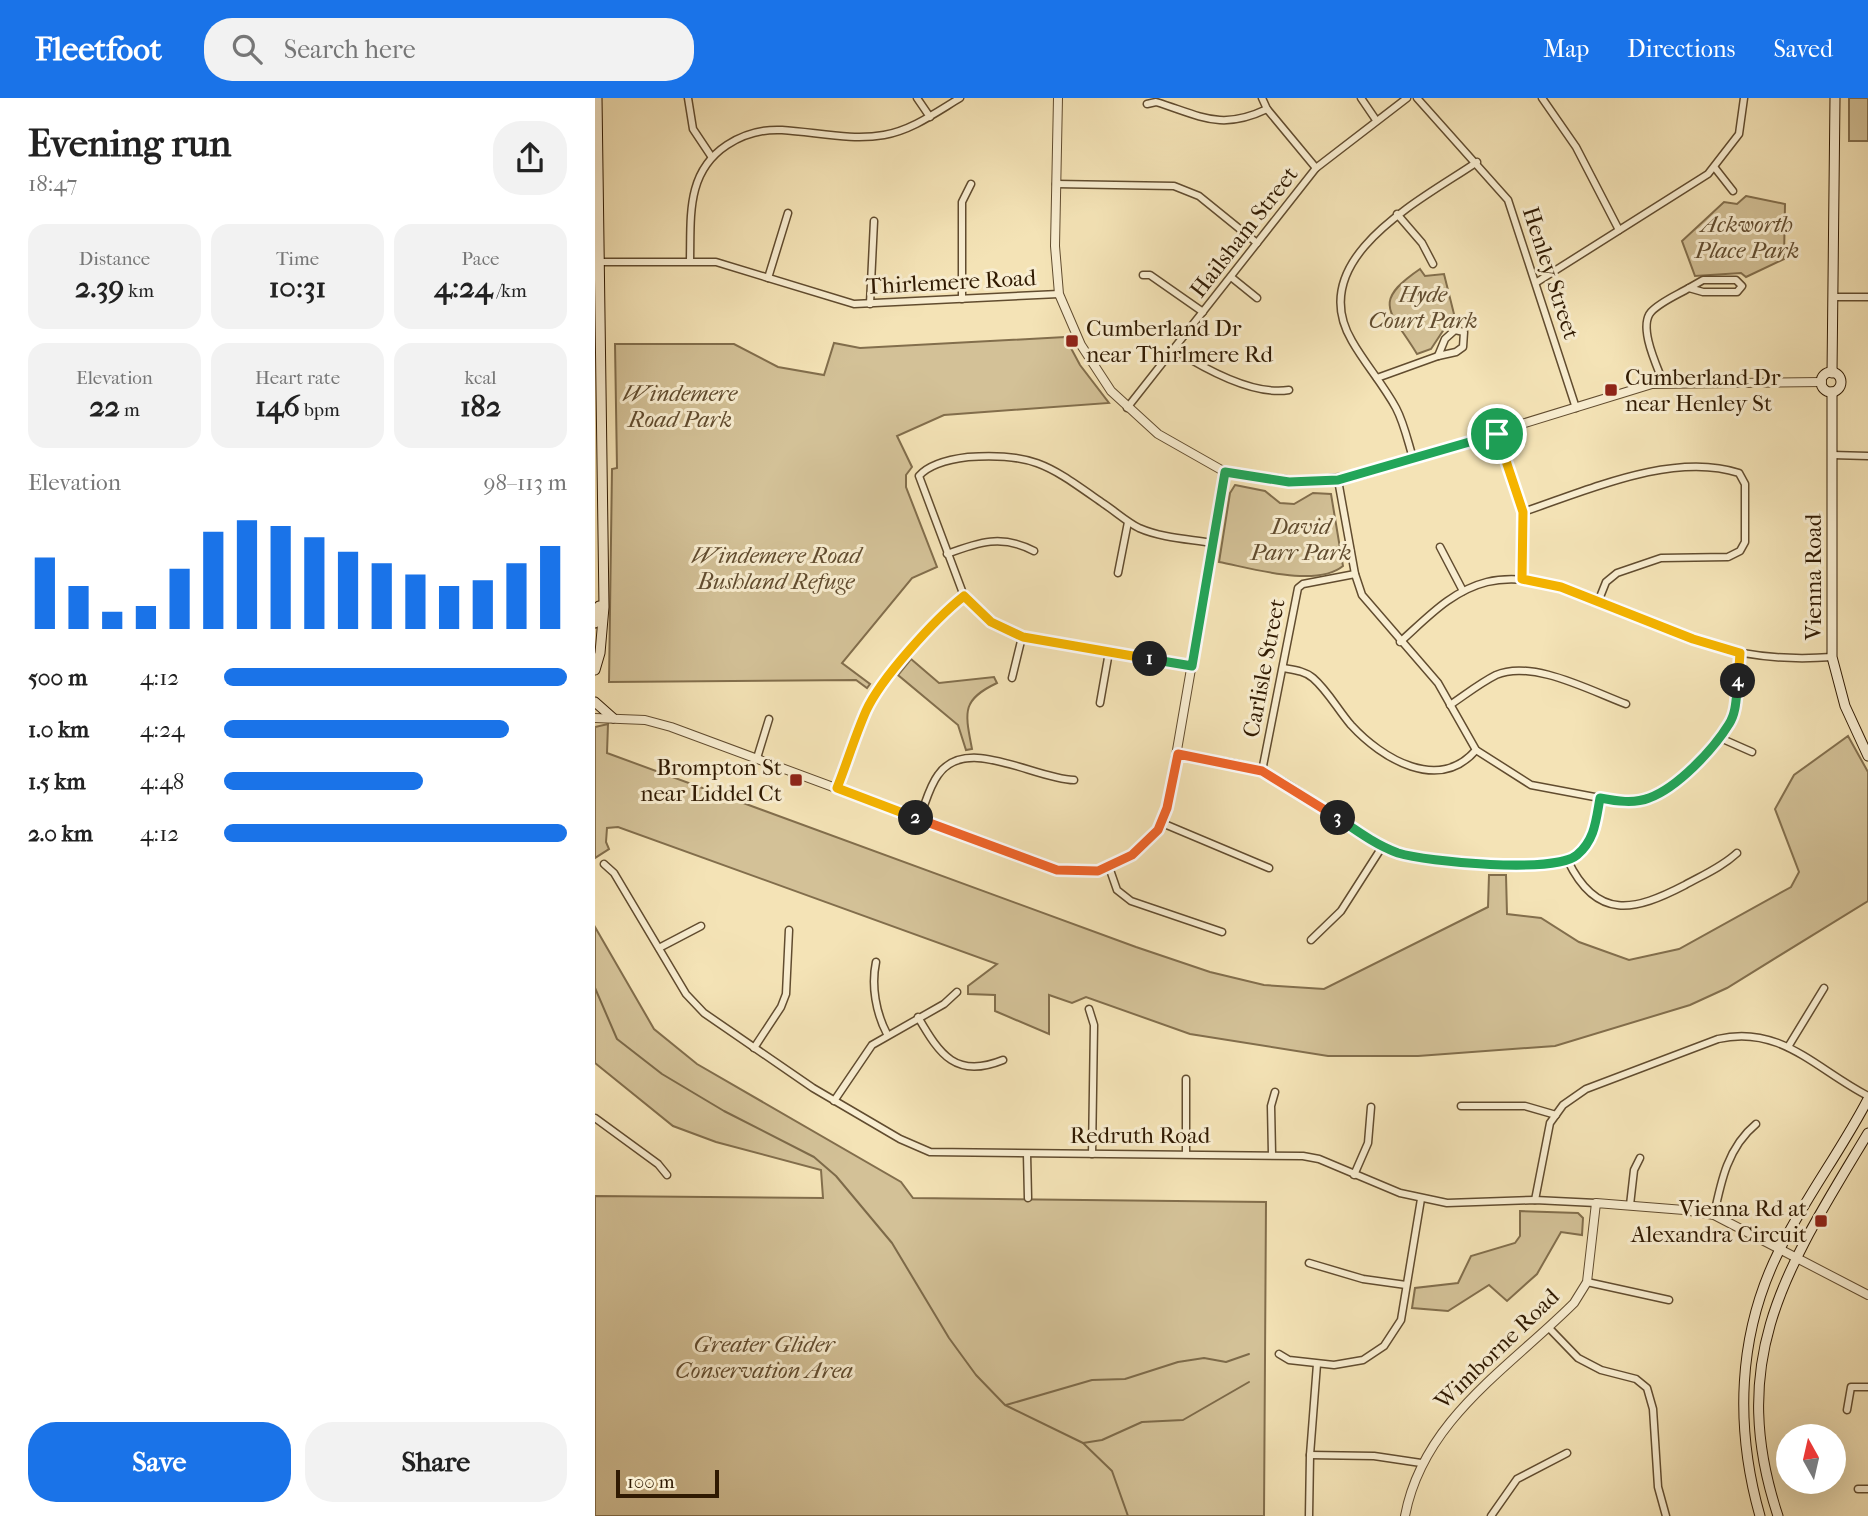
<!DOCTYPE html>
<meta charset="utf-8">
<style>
body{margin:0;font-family:"IM FELL French Canon",serif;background:#f2f2f2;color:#222;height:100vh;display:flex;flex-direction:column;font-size:26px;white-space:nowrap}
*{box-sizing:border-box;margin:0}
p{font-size:23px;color:#767676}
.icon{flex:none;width:38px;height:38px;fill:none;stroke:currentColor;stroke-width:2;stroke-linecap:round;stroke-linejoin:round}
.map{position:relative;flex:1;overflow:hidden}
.side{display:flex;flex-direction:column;background:#fff;width:595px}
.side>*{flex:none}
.needle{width:46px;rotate:352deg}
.fabs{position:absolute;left:1181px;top:1326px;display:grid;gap:14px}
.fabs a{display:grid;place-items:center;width:70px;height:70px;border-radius:50%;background:#fff;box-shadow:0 7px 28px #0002;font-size:35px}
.scale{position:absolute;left:21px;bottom:18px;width:103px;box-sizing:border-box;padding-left:7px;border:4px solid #301a02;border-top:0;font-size:19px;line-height:24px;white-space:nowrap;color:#301a02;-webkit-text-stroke:5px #f8edd0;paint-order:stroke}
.pin{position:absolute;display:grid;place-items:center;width:60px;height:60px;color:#fff;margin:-30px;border:4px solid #fff;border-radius:50%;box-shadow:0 2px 7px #0007}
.km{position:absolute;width:35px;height:35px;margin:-18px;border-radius:50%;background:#222;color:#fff;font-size:19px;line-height:35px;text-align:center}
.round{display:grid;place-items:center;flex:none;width:74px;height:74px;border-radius:28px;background:#f2f2f2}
.head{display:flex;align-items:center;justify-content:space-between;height:119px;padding:0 28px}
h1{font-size:38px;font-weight:700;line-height:52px}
.metrics{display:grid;grid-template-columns:repeat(3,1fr);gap:10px;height:119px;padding:7px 28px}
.metrics div{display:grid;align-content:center;border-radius:18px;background:#f2f2f2;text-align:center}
.metrics b{font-size:30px;font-weight:700}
.metrics small{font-size:19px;font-weight:400}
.metrics p{font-size:19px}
.chart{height:196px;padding:14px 28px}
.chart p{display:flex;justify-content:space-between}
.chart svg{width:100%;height:126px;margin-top:7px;stroke:#1a73e8;stroke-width:6}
.primary-button{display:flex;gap:14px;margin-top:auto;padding:14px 28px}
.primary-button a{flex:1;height:80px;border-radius:28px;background:#1a73e8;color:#fff;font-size:28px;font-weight:700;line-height:80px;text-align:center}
.primary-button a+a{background:#f2f2f2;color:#222}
ul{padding:0 28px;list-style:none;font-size:23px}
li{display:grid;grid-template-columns:112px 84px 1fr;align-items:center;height:52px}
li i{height:18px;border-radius:9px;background:#1a73e8}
header{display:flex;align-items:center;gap:42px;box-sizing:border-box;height:98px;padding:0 35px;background:#1a73e8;color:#fff}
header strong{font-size:33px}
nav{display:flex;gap:38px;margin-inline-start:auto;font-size:24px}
.search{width:490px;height:63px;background:#f2f2f2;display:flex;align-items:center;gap:18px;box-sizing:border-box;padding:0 24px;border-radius:28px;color:#767676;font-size:26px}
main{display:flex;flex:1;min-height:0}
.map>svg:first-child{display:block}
.green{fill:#d3c197;stroke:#826e4c;stroke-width:2}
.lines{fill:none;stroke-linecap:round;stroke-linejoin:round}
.stream{stroke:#7d6a49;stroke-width:2}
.minor-casing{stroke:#614c2f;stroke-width:9}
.tertiary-casing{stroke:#614c2f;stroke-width:10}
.secondary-casing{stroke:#301a02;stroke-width:11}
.minor{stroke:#f8edd0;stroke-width:6}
.tertiary{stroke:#f8edd0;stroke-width:8}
.secondary{stroke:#f8edd0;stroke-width:9}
.split-1-casing{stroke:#fff;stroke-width:14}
.split-2-casing{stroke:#fff;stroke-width:14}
.split-3-casing{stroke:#fff;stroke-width:14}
.split-4-casing{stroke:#fff;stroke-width:14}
.split-5-casing{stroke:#fff;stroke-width:14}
.split-1{stroke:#22a559;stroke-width:9}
.split-2{stroke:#f5b400;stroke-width:9}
.split-3{stroke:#f0652b;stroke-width:9}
.split-4{stroke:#22a559;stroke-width:9}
.split-5{stroke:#f5b400;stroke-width:9}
.poi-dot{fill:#8f2418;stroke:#f8edd0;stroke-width:2.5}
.labels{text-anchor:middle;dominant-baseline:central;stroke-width:6;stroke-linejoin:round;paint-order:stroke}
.park-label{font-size:23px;font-style:italic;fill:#614c2f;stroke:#f8edd0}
.street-label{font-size:23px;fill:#301a02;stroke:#f8edd0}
.poi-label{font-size:23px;fill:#301a02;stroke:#f8edd0;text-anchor:start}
</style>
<header>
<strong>Fleetfoot</strong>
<div class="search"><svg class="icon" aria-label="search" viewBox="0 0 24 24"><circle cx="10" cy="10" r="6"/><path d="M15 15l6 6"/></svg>Search here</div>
<nav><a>Map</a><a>Directions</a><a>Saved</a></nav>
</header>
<main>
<section class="side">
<div class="head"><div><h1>Evening run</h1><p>18:47</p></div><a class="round"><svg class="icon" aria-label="share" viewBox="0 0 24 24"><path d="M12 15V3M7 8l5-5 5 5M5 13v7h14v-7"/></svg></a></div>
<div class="metrics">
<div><p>Distance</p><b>2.39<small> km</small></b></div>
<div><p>Time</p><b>10:31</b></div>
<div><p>Pace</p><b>4:24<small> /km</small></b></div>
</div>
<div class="metrics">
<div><p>Elevation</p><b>22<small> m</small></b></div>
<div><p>Heart rate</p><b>146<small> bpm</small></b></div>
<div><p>kcal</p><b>182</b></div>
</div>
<div class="chart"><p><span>Elevation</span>98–113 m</p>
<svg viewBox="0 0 160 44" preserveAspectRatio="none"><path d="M5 44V19M15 44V29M25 44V38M35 44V36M45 44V23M55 44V10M65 44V6M75 44V8M85 44V12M95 44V17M105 44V21M115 44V25M125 44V29M135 44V27M145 44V21M155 44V15"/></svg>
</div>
<ul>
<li><b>500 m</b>4:12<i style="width:100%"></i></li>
<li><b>1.0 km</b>4:24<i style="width:83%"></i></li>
<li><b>1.5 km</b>4:48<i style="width:58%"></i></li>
<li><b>2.0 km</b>4:12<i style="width:100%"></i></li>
</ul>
<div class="primary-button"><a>Save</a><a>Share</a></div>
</section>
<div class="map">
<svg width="1273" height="1418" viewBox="0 0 1273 1418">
<rect width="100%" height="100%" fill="#f4e3b6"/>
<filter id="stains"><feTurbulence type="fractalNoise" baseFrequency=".00286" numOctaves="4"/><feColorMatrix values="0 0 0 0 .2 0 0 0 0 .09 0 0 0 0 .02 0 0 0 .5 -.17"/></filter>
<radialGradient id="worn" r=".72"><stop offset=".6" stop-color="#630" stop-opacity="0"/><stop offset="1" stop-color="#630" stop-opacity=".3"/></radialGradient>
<!-- green -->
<g class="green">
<rect x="1254" y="0" width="19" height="43"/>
<path d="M1151 98 1190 106 1189 161 1151 179 1146 175 1100 178 1087 143 1129 104 1142 106Z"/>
<path d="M825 171 830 178 849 176 859 216 836 251 822 256C796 213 775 205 825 171Z"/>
<path d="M470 239 485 267 514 305 349 317 302 338 317 369 311 377V389L342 469 317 480 247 565 275 586 272 590 261 582 14 584 17 371 22 370 20 246H139L183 269 229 277 239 245 265 250Z"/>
<path d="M640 387 670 393 685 405 699 406 718 395 736 396 748 468C721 490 656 470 624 464L635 395Z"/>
<path d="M316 561 344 585 399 579 402 585C366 602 370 614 377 651L371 652 363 627 303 577Z"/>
<path d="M13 626 12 655 541 849 615 874 669 887 729 891 893 809 894 777H911L912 816 946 820 984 844 1034 862 1084 851 1196 789 1204 774 1180 711 1199 677 1253 638 1273 674V803L1132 890 1095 907 960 948 823 958H733L595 936 491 899 477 905 454 897V936L400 913V897L373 896V888L402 866 23 729 12 730 11 744 14 751 0 760V629Z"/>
<path d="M0 829 59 931 102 966 306 1084 318 1100 671 1104 669 1418H0V1098L228 1100 226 1072 121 1044 78 1028 0 965Z"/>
<path d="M925 1113 983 1115 988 1120 987 1137 966 1134 942 1176 912 1203 894 1187 853 1213 817 1210 820 1190 863 1185 876 1158 920 1145 925 1138Z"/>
</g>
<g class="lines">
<!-- stream -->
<g class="stream">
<path d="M0 890 22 941 67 976 129 1013 219 1059 241 1078 297 1145 354 1240 381 1277 410 1307 488 1345 517 1373 533 1418"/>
<path d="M411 1307 497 1282 530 1281 583 1264 609 1260 631 1264 654 1256"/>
<path d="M488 1345 507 1342 547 1324 588 1322 654 1284"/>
</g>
<!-- minor casing -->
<g class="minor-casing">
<g id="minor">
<path d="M93 0 98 31 116 58"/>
<path d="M322 0 335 19"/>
<path d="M667 0 672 11 721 70"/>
<path d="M766 0 781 22"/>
<path d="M822 0 913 102 981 310"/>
<path d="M947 0 981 49 1024 132"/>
<path d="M552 6 561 4C606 18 626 33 672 11"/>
<path d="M1120 70 1138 93"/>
<path d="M461 86 579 88 604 98 662 145"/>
<path d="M802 116 827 145 838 166"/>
<path d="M95 162C96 118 91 74 132 47 149 36 167 31 187 32 221 34 256 43 289 37 317 32 340 15 365 0"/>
<path d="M4 164H121L259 206 464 196"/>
<path d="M548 177H555L608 214"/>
<path d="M636 179 662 200"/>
<path d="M173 180 193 115"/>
<path d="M1108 182H1141L1147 188 1142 194H1108L1094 190Z"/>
<path d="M942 184 1113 76 1144 36 1149 0"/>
<path d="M1238 199H1273"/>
<path d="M367 201V104L376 86"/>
<path d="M275 206 279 123"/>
<path d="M860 232 869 234 868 249 861 254 843 258 850 241Z"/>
<path d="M580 252C610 271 658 298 694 292"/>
<path d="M782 280 843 258"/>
<path d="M1068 284C1062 268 1043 229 1056 214 1065 204 1082 197 1094 190"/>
<path d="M532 310 721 70 812 0"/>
<path d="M902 336 928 414 927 481"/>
<path d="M1237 357 1273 358"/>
<path d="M818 360C813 344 809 325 801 310 788 286 770 266 757 243 708 160 828 101 882 64"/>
<path d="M743 382 760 476 767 497 843 585 881 652 936 687 1026 704 1052 701 1073 692 1088 680 1134 626 1140 608 1145 555"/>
<path d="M928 414C991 393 1078 353 1144 375L1150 386V444L1145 453 1133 459 1066 460 1022 475 1011 484 1003 504"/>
<path d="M845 449 868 493"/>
<path d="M352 456C384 444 407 436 439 453"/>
<path d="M523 475 533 424"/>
<path d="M805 544C832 520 856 493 892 484 959 468 1051 527 1116 547 1154 559 1197 562 1237 559"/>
<path d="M597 568 427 539 396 524 369 498 324 378C335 365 357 361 373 359 440 354 456 369 509 406 521 414 532 424 544 430 567 440 593 441 617 445"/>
<path d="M688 570C699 572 710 573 718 580 733 593 743 612 756 627 787 661 844 695 881 652"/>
<path d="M417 580 427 539"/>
<path d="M505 605 514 554"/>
<path d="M855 607C870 597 885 585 901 577 937 561 996 593 1031 606"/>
<path d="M1123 639 1157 654"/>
<path d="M582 656C611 662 645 663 671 675 713 693 747 730 788 749 819 763 957 778 982 757 1000 742 1001 722 1005 700"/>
<path d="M162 660 174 621"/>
<path d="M667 673 703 490 708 486 760 476"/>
<path d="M242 690C252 665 260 638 271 613 285 580 340 521 369 498"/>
<path d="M324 721C330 707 334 689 343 677 371 636 439 681 479 682"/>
<path d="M567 725 674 770"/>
<path d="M973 763C1002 823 1040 813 1090 787 1108 777 1127 769 1142 755"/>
<path d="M9 766 19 775 91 896 109 915 218 990 305 1041 335 1054 708 1058 724 1061 805 1095 852 1105 940 1102 1001 1105"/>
<path d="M514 769 522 792 536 803 627 834"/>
<path d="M716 842 746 813 787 749"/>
<path d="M64 850 106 828"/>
<path d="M281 864C276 888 281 915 292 936"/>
<path d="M494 911 499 927 497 1056"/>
<path d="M323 919C345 957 361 981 408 962"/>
<path d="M1193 949 1229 890"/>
<path d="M159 950 186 909 191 896 194 832"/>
<path d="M591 981V1056"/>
<path d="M239 1003 277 947 349 906 362 894"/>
<path d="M866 1008H930L961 1017"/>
<path d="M0 1020 63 1066 72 1077"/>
<path d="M432 1056 433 1100"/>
<path d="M677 1056 676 1008 680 994"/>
<path d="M759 1077 773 1045 776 1009"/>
<path d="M940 1102 955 1025 968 1007 991 991 1123 941C1185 926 1222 972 1273 998"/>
<path d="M1035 1107 1039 1072 1045 1060"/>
<path d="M1119 1117C1126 1083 1133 1049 1161 1026"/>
<path d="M714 1165 768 1181 811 1187"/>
<path d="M992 1184 1074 1202"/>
<path d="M954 1230 983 1260 1006 1272 1041 1281 1052 1290 1058 1311 1063 1389 1071 1418"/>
<path d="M684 1256 694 1262 739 1267 768 1262 789 1248 806 1222 826 1101"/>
<path d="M1252 1312 1256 1289H1273"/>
<path d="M715 1357 779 1358 826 1365"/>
<path d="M1263 1391H1273"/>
<path d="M714 1418 715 1357 722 1266"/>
<path d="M896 1418 922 1381 972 1355"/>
</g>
</g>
<!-- tertiary casing -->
<g class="tertiary-casing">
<g id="tertiary">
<path d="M463 0 460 148 464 196 486 247 516 293 563 336 630 374 709 384 766 377 907 335 917 329 1057 286 1227 284"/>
<path d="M0 620 50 622 76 629 462 772C509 781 556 757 572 710L630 374"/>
<path d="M810 1418C828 1322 914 1270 979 1205L992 1184 1001 1105 1089 1112 1119 1117 1273 1197"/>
</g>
</g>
<!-- secondary casing -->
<g class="secondary-casing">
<g id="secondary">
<circle cx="1236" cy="284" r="10"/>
<path d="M1237 275 1240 0"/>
<path d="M1237 294V559L1250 608 1273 658"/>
<path d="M0 525 4 508"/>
<path d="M0 572 5 555 9 509 2 0"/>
<path d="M0 604 18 620"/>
<path d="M1165 1418C1140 1330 1142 1237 1184 1153 1210 1100 1246 1053 1273 1001"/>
<path d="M1183 1418C1130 1258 1194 1167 1273 1035"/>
</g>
</g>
<!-- minor -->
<use href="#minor" class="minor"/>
<!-- tertiary -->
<use href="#tertiary" class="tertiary"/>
<!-- secondary -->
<use href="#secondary" class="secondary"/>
</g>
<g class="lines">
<!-- split-1 casing -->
<g class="split-1-casing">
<path id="split-1" d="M555 561 597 568 630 374 694 384 743 382 902 336"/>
</g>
<!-- split-2 casing -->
<g class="split-2-casing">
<path id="split-2" d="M321 720 242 690C252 665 260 638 271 613 286 580 340 521 369 498L396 524 428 539 555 561"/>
</g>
<!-- split-3 casing -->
<g class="split-3-casing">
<path id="split-3" d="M321 720 462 772 503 773 537 757 563 732 572 710 583 656 667 673 743 720"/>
</g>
<!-- split-4 casing -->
<g class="split-4-casing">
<path id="split-4" d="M743 720C762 733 781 747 803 755 832 764 960 776 982 757 1000 742 1001 722 1005 700 1021 703 1039 706 1054 700 1082 690 1118 652 1134 626 1142 614 1141 597 1143 583"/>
</g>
<!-- split-5 casing -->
<g class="split-5-casing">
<path id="split-5" d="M902 336 928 414 927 481 966 489 1098 541 1145 555 1143 583"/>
</g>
<!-- split-1 -->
<use href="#split-1" class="split-1"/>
<!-- split-2 -->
<use href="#split-2" class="split-2"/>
<!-- split-3 -->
<use href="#split-3" class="split-3"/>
<!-- split-4 -->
<use href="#split-4" class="split-4"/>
<!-- split-5 -->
<use href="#split-5" class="split-5"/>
</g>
<!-- markers -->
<g class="poi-dot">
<rect x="470" y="236" width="14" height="14" rx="3.5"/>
<rect x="1009" y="285" width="14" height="14" rx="3.5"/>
<rect x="194" y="675" width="14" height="14" rx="3.5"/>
<rect x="1219" y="1116" width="14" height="14" rx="3.5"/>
</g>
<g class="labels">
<!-- park labels -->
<g class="park-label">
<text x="1152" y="126">Ackworth<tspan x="1152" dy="26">Place Park</tspan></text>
<text x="828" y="196">Hyde<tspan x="828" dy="26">Court Park</tspan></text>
<text x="85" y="295">Windemere<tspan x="85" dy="26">Road Park</tspan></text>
<text x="706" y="428">David<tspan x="706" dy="26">Parr Park</tspan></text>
<text x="181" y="457">Windemere Road<tspan x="181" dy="26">Bushland Refuge</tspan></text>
<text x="169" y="1246">Greater Glider<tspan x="169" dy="26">Conservation Area</tspan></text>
</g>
<!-- street labels -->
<g class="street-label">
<text transform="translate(649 134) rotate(-52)">Hailsham Street</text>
<text transform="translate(956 175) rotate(72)">Henley Street</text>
<text transform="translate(356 184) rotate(-3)">Thirlemere Road</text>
<text transform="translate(1218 479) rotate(-90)">Vienna Road</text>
<text transform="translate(669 570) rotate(-79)">Carlisle Street</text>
<text x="545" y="1037">Redruth Road</text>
<text transform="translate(902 1251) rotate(-44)">Wimborne Road</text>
</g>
<!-- poi labels -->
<g class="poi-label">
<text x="491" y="230">Cumberland Dr<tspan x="491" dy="26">near Thirlmere Rd</tspan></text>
<text x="1030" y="279">Cumberland Dr<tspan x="1030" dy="26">near Henley St</tspan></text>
<text x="187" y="669" text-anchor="end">Brompton St<tspan x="187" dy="26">near Liddel Ct</tspan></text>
<text x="1212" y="1110" text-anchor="end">Vienna Rd at<tspan x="1212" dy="26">Alexandra Circuit</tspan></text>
</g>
</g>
<rect width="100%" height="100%" filter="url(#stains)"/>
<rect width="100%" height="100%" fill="url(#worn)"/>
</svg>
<div class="fabs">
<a><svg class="needle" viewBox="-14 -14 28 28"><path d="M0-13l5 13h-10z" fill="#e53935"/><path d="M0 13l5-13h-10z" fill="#767676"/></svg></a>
</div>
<div class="scale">100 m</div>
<div class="pin" style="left:902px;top:336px;background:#1e9e55"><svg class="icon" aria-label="arrive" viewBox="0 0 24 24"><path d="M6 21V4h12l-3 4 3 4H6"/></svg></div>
<b class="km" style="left:555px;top:561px">1</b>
<b class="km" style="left:321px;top:720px">2</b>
<b class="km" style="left:743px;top:720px">3</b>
<b class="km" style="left:1143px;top:583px">4</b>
</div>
</main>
